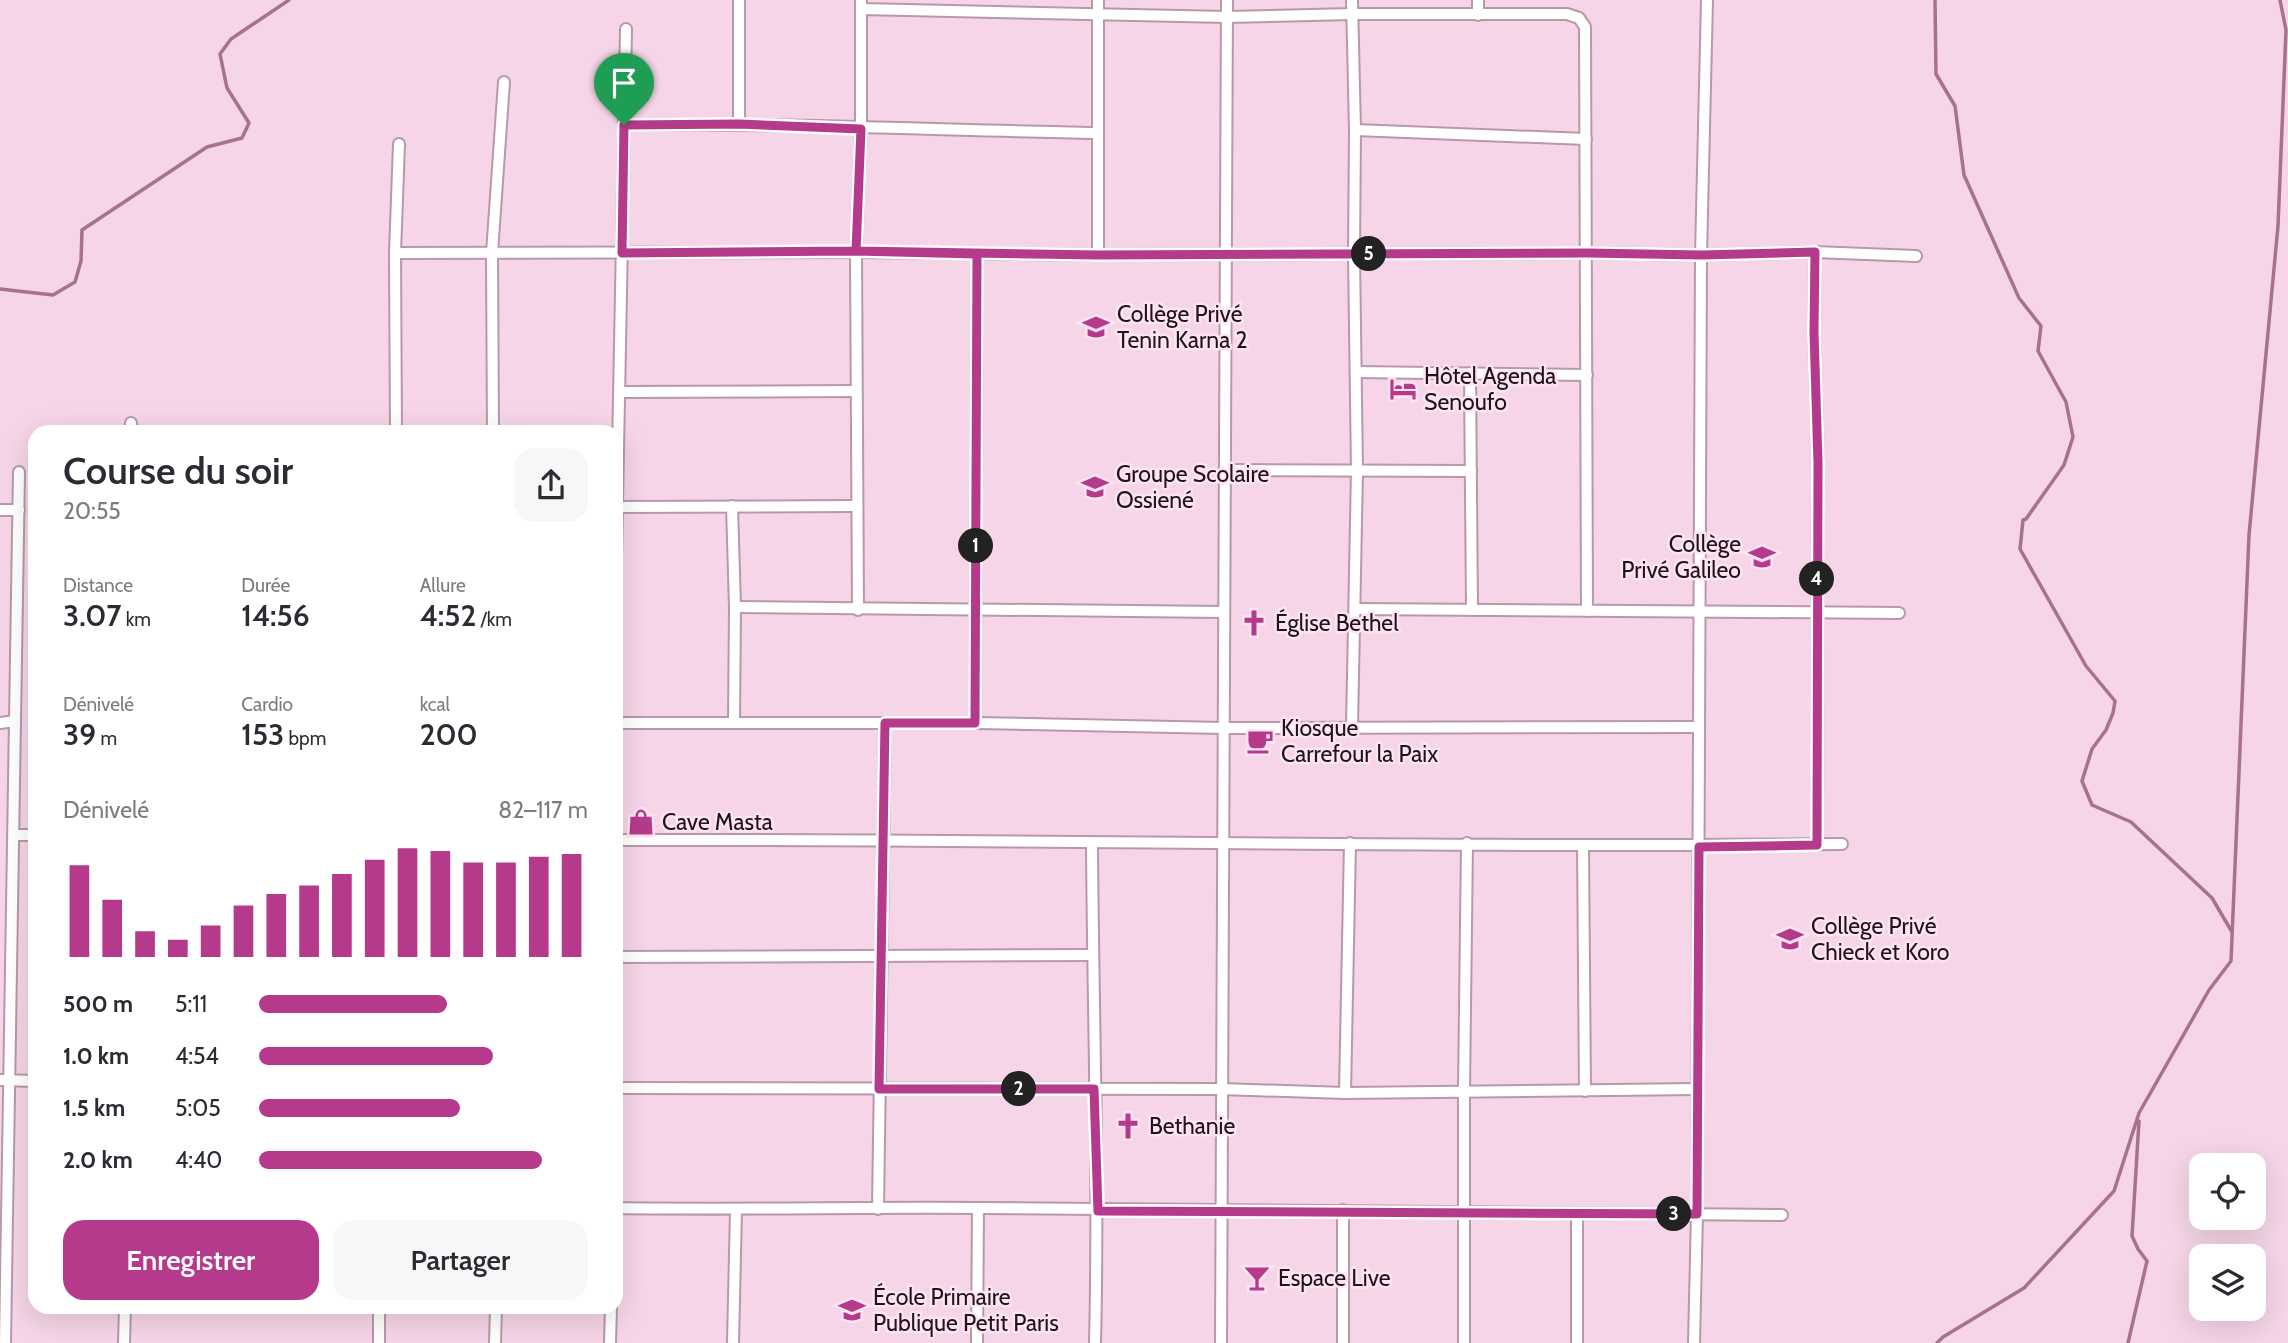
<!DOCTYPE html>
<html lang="fr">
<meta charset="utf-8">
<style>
body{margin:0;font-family:Cabin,sans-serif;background:#f7f7f7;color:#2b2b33;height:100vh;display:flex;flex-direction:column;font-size:26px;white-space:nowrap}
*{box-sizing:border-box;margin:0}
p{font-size:23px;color:#7c7c81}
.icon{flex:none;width:38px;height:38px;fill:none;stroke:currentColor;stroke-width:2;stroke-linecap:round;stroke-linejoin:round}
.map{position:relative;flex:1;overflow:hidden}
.sheet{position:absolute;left:28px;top:425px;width:595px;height:889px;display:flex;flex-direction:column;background:#fff;border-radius:21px;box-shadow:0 7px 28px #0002}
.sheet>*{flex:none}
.controls{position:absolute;left:2189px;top:1153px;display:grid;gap:14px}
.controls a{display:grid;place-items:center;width:77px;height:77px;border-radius:14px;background:#fff;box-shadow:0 7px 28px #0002;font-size:35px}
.pin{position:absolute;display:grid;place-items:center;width:60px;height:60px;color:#fff;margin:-72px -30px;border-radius:50% 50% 50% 0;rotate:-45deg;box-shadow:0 0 7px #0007}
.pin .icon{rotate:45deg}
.km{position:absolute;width:35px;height:35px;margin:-18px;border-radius:50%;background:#222;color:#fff;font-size:19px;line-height:35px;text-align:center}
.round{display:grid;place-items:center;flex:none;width:74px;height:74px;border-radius:21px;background:#f7f7f7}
.headline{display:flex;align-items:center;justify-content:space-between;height:119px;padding:0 35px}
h1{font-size:38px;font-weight:600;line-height:52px}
.metrics{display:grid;grid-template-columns:repeat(3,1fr);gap:10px;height:119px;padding:7px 35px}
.metrics div{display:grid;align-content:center}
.metrics b{font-size:30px;font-weight:600}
.metrics small{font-size:19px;font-weight:400}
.metrics p{font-size:19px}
.chart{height:196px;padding:14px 35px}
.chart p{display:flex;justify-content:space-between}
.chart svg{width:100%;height:126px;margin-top:7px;stroke:#b53a8b;stroke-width:6}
.cta{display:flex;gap:14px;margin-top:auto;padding:14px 35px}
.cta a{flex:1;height:80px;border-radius:21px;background:#b53a8b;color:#fff;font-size:28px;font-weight:600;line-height:80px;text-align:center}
.cta a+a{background:#f7f7f7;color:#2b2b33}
ul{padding:0 35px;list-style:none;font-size:23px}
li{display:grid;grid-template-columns:112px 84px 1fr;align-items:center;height:52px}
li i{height:18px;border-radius:9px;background:#b53a8b}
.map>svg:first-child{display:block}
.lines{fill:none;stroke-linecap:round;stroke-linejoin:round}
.stream{stroke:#a87191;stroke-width:3.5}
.minor-casing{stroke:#b799a9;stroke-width:14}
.minor{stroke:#fff;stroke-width:10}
.route-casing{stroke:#fff;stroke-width:14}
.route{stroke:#b53a8b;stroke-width:9}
.labels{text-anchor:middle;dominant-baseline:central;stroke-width:5;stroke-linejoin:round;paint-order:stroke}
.poi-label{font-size:23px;fill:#1f141a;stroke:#fee4f2;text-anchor:start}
</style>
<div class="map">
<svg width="2288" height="1343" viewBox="0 0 2288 1343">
<rect width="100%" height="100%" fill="#f5d5e7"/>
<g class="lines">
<!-- stream -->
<g class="stream">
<path d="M1935 0 1936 74 1955 106 1964 175 2019 298 2041 326 2038 351 2066 402 2073 437 2064 465 2026 519 2023 520 2020 549 2086 666 2115 701 2113 713 2106 730 2092 749 2082 781 2092 805 2131 822 2212 898 2232 932"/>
<path d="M0 289 53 295 75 282 81 261 82 230 207 147 242 138 249 123 227 88 220 54 231 39 289 0"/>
<path d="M1937 1343 1943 1337 2024 1288 2114 1191 2139 1113 2209 990 2231 961 2249 535 2278 226 2286 30 2280 0"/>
<path d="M2128 1343 2147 1261 2138 1249 2132 1236 2139 1121"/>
</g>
<!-- minor casing -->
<g class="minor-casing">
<g id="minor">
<path d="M1352 0 1355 130 1354 254 1357 471 1352 726"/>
<path d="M861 9 1227 17 1352 14H1567L1579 18 1585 27 1587 611"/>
<path d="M1478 15V0"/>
<path d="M739 124V0"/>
<path d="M624 125C782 123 940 130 1098 133"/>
<path d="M1355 130 1586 139"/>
<path d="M1815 252 1814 332 1818 463 1817 845"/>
<path d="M395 253 856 252 1098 255 1587 253 1701 255 1815 252 1916 256"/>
<path d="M1098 255V0"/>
<path d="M1356 372 1587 375"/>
<path d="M1470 373 1472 610"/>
<path d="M620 392 856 391"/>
<path d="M131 432V423"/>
<path d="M396 432 395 253 399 144"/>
<path d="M493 432 492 253 504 82"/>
<path d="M1225 470 1471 471"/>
<path d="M732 506 735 607 734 722"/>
<path d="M616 507 856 506"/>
<path d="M0 510H19"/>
<path d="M616 557 626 29"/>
<path d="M735 607 1224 612"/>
<path d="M1355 609 1899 613"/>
<path d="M858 610 856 252 861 129V0"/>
<path d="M0 723 15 721"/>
<path d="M616 723H975L1223 728 1699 727"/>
<path d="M975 723 977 254"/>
<path d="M14 835H35"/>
<path d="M616 840C1025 839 1433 848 1842 844"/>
<path d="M1092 843C1093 1010 1099 1177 1095 1343"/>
<path d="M1583 845 1585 1091"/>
<path d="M616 957 1093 955"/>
<path d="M0 1080 35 1081"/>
<path d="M616 1088 1221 1089 1345 1093 1697 1089"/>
<path d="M1345 1093 1350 843"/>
<path d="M616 1208C737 1210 858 1207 979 1208 1247 1211 1515 1213 1782 1215"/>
<path d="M878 1209 885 724"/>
<path d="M1343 1210V1343"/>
<path d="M1577 1214V1343"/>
<path d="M379 1307V1343"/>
<path d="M5 1343 19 472"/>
<path d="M124 1343 125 1307"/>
<path d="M495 1343 496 1307"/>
<path d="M610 1343 611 1307"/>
<path d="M733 1343 736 1210"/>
<path d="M977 1343 978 1208"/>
<path d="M1221 1343 1227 0"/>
<path d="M1464 1343V1090L1467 843"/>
<path d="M1694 1343 1697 1214 1701 255 1707 0"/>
</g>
</g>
<!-- minor -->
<use href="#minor" class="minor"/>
</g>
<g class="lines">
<!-- route casing -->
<g class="route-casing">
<path id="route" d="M624 125 739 124 861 129 856 251 977 254 975 723H885L879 1089H1094L1098 1211 1697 1214 1699 847 1817 845 1818 463 1814 332 1815 252 1702 255 1587 253 1098 255 856 251 622 253 624 125"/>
</g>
<!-- route -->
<use href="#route" class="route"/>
</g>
<!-- icons -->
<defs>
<g id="school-bare" transform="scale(2.1)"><path d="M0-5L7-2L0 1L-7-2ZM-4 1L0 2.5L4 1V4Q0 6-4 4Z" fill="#b53a8b" stroke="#fee4f2" stroke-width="2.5" paint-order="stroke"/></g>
<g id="hotel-bare" transform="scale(2.1)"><path d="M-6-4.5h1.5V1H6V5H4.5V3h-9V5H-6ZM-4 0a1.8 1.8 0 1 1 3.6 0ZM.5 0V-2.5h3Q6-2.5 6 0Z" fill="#b53a8b" stroke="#fee4f2" stroke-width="2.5" paint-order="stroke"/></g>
<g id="church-bare" transform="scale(2.1)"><path d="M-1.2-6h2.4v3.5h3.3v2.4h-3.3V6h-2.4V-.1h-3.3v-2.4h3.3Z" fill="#b53a8b" stroke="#fee4f2" stroke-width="2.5" paint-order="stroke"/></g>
<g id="cafe-bare" transform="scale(2.1)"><path d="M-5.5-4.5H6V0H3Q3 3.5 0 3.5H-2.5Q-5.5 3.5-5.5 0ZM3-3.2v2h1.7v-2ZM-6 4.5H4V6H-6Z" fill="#b53a8b" stroke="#fee4f2" stroke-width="2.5" paint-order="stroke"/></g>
<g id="shop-bare" transform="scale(2.1)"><path d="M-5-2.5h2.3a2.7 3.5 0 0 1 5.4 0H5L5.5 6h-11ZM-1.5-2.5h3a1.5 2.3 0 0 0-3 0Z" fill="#b53a8b" stroke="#fee4f2" stroke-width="2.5" paint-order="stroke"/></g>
<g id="bar-bare" transform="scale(2.1)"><path d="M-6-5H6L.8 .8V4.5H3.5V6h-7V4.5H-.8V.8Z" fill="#b53a8b" stroke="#fee4f2" stroke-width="2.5" paint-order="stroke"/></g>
</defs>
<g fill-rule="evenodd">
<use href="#school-bare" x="1096" y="327"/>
<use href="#hotel-bare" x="1403" y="389"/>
<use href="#school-bare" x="1095" y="487"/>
<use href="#school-bare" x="1762" y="557"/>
<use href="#church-bare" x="1254" y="623"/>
<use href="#cafe-bare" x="1260" y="741"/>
<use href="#shop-bare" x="641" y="822"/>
<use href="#school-bare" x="1790" y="939"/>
<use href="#church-bare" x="1128" y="1126"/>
<use href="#bar-bare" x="1257" y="1278"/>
<use href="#school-bare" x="852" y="1310"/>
</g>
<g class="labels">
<!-- poi labels -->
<g class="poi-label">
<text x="1117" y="314">Collège Privé<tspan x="1117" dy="26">Tenin Karna 2</tspan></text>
<text x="1424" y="376">Hôtel Agenda<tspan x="1424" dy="26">Senoufo</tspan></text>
<text x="1116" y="474">Groupe Scolaire<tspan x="1116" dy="26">Ossiené</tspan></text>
<text x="1741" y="544" text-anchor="end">Collège<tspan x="1741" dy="26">Privé Galileo</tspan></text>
<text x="1275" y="623">Église Bethel</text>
<text x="1281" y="728">Kiosque<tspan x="1281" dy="26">Carrefour la Paix</tspan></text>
<text x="662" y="822">Cave Masta</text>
<text x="1811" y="926">Collège Privé<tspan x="1811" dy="26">Chieck et Koro</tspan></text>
<text x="1149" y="1126">Bethanie</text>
<text x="1278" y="1278">Espace Live</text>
<text x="873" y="1297">École Primaire<tspan x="873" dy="26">Publique Petit Paris</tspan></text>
</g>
</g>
</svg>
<div class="controls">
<a><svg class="icon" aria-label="locate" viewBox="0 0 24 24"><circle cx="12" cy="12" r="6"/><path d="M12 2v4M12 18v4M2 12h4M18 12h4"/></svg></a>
<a><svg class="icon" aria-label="layers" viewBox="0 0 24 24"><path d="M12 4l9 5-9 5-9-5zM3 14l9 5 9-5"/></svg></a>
</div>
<div class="pin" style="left:624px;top:125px;background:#1e9e55"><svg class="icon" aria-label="arrive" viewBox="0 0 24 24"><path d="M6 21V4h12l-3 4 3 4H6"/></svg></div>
<b class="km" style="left:976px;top:546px">1</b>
<b class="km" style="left:1019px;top:1089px">2</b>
<b class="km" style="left:1674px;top:1214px">3</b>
<b class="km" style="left:1817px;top:579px">4</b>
<b class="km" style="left:1369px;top:254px">5</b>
<section class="sheet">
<div class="headline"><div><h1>Course du soir</h1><p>20:55</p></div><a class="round"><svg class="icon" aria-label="share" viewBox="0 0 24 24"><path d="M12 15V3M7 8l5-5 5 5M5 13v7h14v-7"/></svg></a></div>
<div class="metrics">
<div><p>Distance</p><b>3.07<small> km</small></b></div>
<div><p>Durée</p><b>14:56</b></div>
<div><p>Allure</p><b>4:52<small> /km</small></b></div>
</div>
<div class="metrics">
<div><p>Dénivelé</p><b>39<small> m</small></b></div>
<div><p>Cardio</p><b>153<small> bpm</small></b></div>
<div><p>kcal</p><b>200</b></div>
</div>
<div class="chart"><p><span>Dénivelé</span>82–117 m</p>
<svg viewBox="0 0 160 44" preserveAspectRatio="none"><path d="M5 44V12M15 44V24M25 44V35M35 44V38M45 44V33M55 44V26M65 44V22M75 44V19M85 44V15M95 44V10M105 44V6M115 44V7M125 44V11M135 44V11M145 44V9M155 44V8"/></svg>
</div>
<ul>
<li><b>500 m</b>5:11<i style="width:57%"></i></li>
<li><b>1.0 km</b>4:54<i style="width:71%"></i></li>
<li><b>1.5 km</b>5:05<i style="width:61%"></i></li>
<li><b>2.0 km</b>4:40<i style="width:86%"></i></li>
</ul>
<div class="cta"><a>Enregistrer</a><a>Partager</a></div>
</section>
</div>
